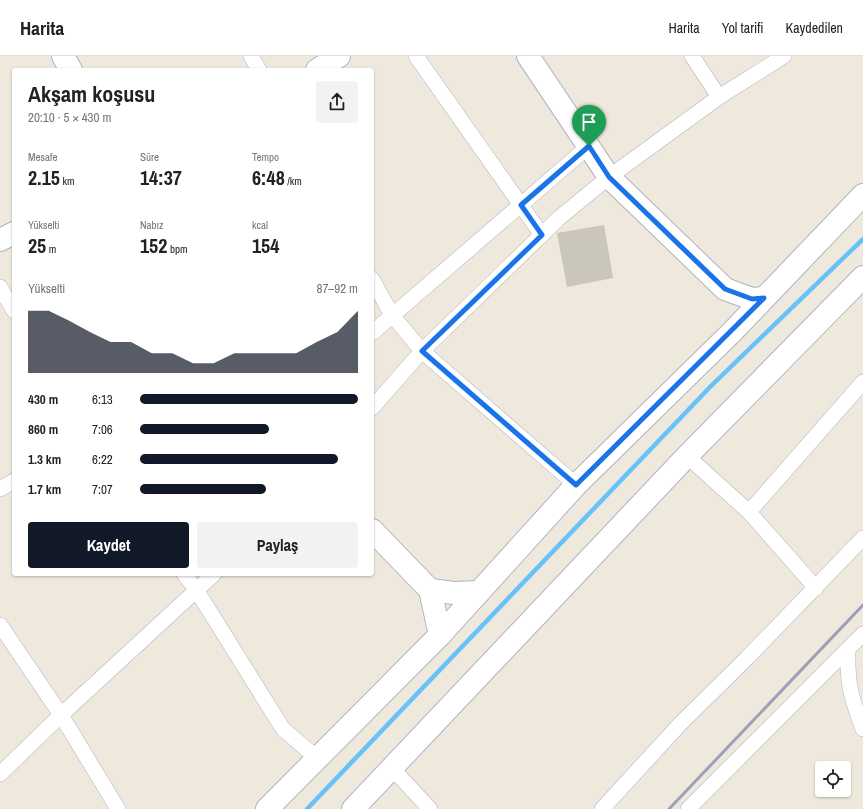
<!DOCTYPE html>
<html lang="tr">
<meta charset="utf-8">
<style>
body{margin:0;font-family:"Archivo Narrow",sans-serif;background:#f2f2f2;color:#222;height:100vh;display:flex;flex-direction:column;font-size:15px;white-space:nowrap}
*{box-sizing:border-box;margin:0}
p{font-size:13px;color:#767676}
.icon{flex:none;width:22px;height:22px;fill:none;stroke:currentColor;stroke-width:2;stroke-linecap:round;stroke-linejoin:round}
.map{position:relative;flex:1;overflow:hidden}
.side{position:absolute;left:12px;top:12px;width:362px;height:508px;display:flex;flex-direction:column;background:#fff;border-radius:4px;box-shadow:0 1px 3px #0004}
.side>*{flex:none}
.tools{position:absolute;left:815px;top:705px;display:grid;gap:8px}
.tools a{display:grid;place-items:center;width:36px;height:36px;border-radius:4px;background:#fff;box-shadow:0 1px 3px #0004;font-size:20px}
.pin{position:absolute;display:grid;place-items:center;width:34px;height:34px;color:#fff;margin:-41px -17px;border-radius:50% 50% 50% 0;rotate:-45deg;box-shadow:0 0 4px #0007}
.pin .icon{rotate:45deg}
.round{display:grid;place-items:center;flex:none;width:42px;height:42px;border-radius:4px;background:#f2f2f2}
.headline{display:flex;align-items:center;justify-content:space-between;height:68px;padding:0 16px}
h1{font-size:22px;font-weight:700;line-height:30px}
.metrics{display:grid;grid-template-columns:repeat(3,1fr);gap:6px;height:68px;padding:4px 16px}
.metrics div{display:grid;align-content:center}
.metrics b{font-size:20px;font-weight:700}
.metrics small{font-size:11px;font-weight:400}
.metrics p{font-size:11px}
.chart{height:112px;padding:8px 16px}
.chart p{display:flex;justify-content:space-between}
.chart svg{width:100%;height:72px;margin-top:4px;fill:#111827;opacity:.7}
.button{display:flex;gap:8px;margin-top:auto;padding:8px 16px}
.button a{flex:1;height:46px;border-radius:4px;background:#111827;color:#fff;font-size:16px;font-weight:700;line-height:46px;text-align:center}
.button a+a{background:#f2f2f2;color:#222}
ul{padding:0 16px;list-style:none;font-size:13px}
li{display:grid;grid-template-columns:64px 48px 1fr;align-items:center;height:30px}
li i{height:10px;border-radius:5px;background:#111827}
header{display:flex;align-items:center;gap:24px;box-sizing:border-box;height:56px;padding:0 20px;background:#fff;border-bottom:1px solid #e0e0e0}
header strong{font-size:19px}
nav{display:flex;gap:22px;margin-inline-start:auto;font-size:14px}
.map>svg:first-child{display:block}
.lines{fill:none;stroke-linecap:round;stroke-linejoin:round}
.stream{stroke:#67c2f9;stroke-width:4.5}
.building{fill:#cac6bc}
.street-casing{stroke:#b1b2c1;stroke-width:16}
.secondary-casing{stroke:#b1b2c1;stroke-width:24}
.street{stroke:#fff;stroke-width:15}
.secondary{stroke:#fff;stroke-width:22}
.rail{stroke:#9fa0b8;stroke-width:3}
.route-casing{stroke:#fff;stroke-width:8}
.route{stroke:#1a73e8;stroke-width:5}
</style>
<header>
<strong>Harita</strong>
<nav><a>Harita</a><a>Yol tarifi</a><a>Kaydedilen</a></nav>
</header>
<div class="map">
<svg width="863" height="753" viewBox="0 0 863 753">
<rect width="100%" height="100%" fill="#efe9dd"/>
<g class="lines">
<!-- stream -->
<path class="stream" d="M307 753 711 330 863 183"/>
</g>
<!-- building -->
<path class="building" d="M604 169 613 222 567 231 557 177Z"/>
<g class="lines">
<!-- street casing -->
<g class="street-casing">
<g id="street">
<path d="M251 0 259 14"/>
<path d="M416 0 542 179"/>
<path d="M692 0 719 41"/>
<path d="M372 223 392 259 422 295 576 429"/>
<path d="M0 231 14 255"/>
<path d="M372 277 589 90"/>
<path d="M372 352 422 295 559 162 609 121 719 41 784 0"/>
<path d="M687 400 749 456 816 532"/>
<path d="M0 433 14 425"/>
<path d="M749 456 863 326"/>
<path d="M184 518 197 535 283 673 317 702"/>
<path d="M0 569 61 659 118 753"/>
<path d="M848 594C847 628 851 641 863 673"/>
<path d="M392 712 430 753"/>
<path d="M0 718 61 659 214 518"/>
<path d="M602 753 681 667 747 602 863 482"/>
<path d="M688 753 863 578"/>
</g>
</g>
<!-- secondary casing -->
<g class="secondary-casing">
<g id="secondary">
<path d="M63 0 71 14"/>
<path d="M528 0 609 121 725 233 752 243 764 242"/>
<path d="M317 14 339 0"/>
<path d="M0 184 14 177"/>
<path d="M372 474 430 534 440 579"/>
<path d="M430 534 454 537 479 536"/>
<path d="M267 753 440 579 576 429 732 276 863 139"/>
<path d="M353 753 687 400 863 221"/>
</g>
</g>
<!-- street -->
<use href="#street" class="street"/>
<!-- secondary -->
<use href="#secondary" class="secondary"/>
<!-- rail -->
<path class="rail" d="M669 753 863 549"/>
</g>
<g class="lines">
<!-- route casing -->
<g class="route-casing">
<path id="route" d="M589 90 609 121 725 233 752 243 764 242 576 429 422 295 542 179 521 149Z"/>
</g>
<!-- route -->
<use href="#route" class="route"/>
</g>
</svg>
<div class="tools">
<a><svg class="icon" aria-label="locate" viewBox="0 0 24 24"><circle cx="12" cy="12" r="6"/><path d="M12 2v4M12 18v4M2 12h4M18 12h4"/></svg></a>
</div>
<div class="pin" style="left:589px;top:90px;background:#1e9e55"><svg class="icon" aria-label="arrive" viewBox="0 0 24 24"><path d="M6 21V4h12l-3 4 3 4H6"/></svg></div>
<section class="side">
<div class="headline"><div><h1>Akşam koşusu</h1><p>20:10 · 5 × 430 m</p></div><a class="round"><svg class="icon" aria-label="share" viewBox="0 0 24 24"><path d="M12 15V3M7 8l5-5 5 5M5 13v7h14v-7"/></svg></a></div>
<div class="metrics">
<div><p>Mesafe</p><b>2.15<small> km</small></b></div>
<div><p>Süre</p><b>14:37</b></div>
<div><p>Tempo</p><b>6:48<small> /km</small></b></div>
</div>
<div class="metrics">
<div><p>Yükselti</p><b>25<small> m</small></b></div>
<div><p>Nabız</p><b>152<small> bpm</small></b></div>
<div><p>kcal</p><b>154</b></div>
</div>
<div class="chart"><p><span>Yükselti</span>87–92 m</p>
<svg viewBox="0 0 160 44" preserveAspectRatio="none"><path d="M0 44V6L10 6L20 12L30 19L40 25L50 25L60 32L70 32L80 38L90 38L100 32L110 32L120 32L130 32L140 25L150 19L160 6V44z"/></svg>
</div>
<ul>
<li><b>430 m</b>6:13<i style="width:100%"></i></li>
<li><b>860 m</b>7:06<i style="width:59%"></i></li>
<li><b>1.3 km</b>6:22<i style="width:91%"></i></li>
<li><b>1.7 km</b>7:07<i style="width:58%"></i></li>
</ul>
<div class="button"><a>Kaydet</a><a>Paylaş</a></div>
</section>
</div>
